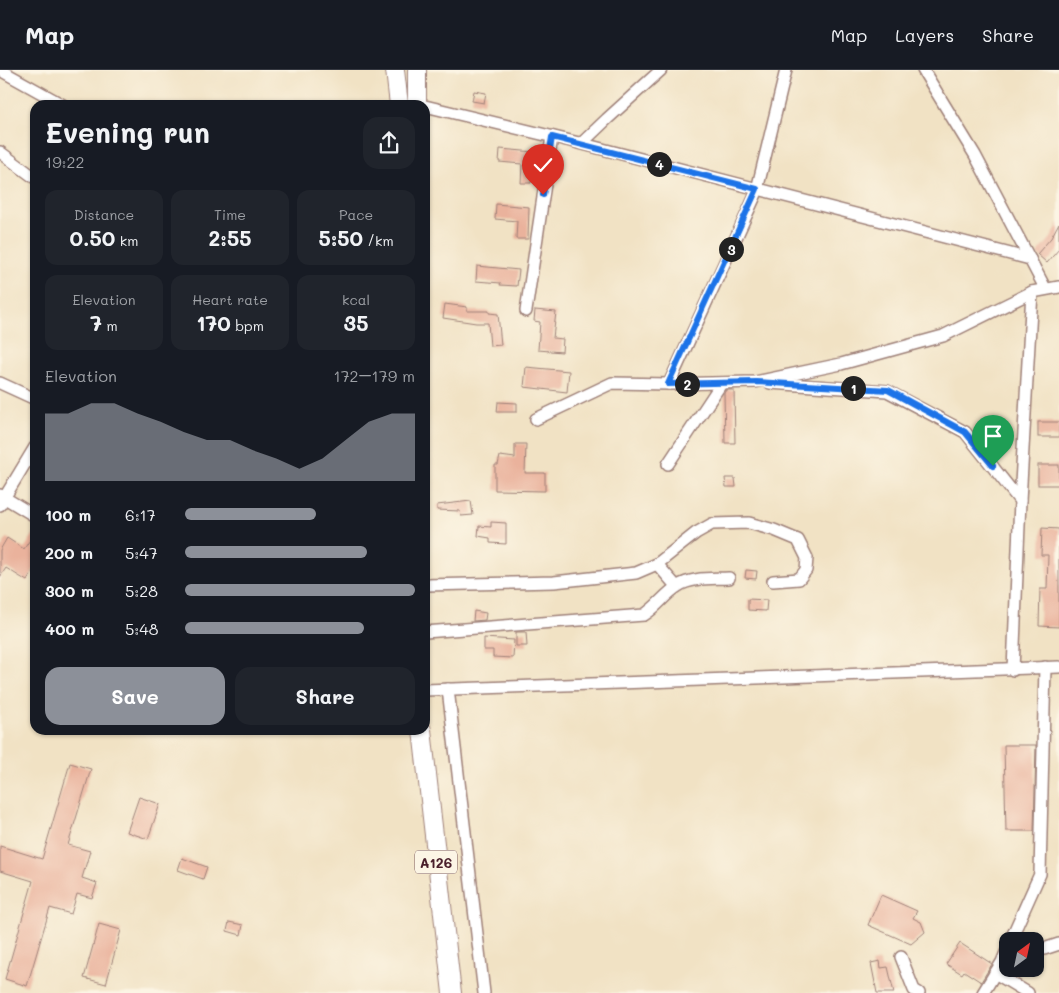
<!DOCTYPE html>
<meta charset="utf-8">
<style>
body{margin:0;font-family:Mali,sans-serif;background:#20242c;color:#f1f3f6;height:100vh;display:flex;flex-direction:column;font-size:19px;white-space:nowrap}
*{box-sizing:border-box;margin:0}
p{font-size:16px;color:#9ea1a6}
.icon{flex:none;width:28px;height:28px;fill:none;stroke:currentColor;stroke-width:2;stroke-linecap:round;stroke-linejoin:round}
.map{position:relative;flex:1;overflow:hidden}
.drawer{position:absolute;left:30px;top:30px;width:400px;height:635px;display:flex;flex-direction:column;background:#171b24;border-radius:15px;box-shadow:0 1px 4px #0004}
.drawer>*{flex:none}
.needle{width:32px;rotate:33deg}
.controls{position:absolute;left:999px;top:862px;display:grid;gap:10px}
.controls a{display:grid;place-items:center;width:45px;height:45px;border-radius:10px;background:#171b24;box-shadow:0 1px 4px #0004;font-size:25px}
.pin{position:absolute;display:grid;place-items:center;width:42px;height:42px;color:#fff;margin:-51px -21px;border-radius:50% 50% 50% 0;rotate:-45deg;box-shadow:0 0 5px #0007}
.pin .icon{rotate:45deg}
.km{position:absolute;width:25px;height:25px;margin:-12px;border-radius:50%;background:#222;color:#fff;font-size:14px;line-height:25px;text-align:center}
.round{display:grid;place-items:center;flex:none;width:52px;height:52px;border-radius:15px;background:#20242c}
.head{display:flex;align-items:center;justify-content:space-between;height:85px;padding:0 15px}
h1{font-size:28px;font-weight:700;line-height:38px}
.figures{display:grid;grid-template-columns:repeat(3,1fr);gap:8px;height:85px;padding:5px 15px}
.figures div{display:grid;align-content:center;border-radius:12px;background:#20242c;text-align:center}
.figures b{font-size:21px;font-weight:700}
.figures small{font-size:14px;font-weight:400}
.figures p{font-size:14px}
.chart{height:140px;padding:10px 15px}
.chart p{display:flex;justify-content:space-between}
.chart svg{width:100%;height:90px;margin-top:5px;fill:#8c9099;opacity:.7}
.button{display:flex;gap:10px;margin-top:auto;padding:10px 15px}
.button a{flex:1;height:58px;border-radius:15px;background:#8c9099;color:#fff;font-size:20px;font-weight:700;line-height:58px;text-align:center}
.button a+a{background:#20242c;color:#f1f3f6}
ul{padding:0 15px;list-style:none;font-size:16px}
li{display:grid;grid-template-columns:80px 60px 1fr;align-items:center;height:38px}
li i{height:12px;border-radius:6px;background:#8c9099}
header{display:flex;align-items:center;gap:30px;box-sizing:border-box;height:70px;padding:0 25px;background:#171b24;border-bottom:1px solid #363941}
header strong{font-size:24px}
nav{display:flex;gap:28px;margin-inline-start:auto;font-size:18px}
.map>svg:first-child{display:block}
.building{fill:#eab29c}
.lines{fill:none;stroke-linecap:round;stroke-linejoin:round}
.minor-casing{stroke:#9e8078;stroke-width:14}
.highway-casing{stroke:#9e8078;stroke-width:20}
.minor{stroke:#fff;stroke-width:11}
.highway{stroke:#fff;stroke-width:18}
.route-casing{stroke:#fff;stroke-width:10}
.route{stroke:#1a73e8;stroke-width:6}
.labels{text-anchor:middle;dominant-baseline:central;stroke-width:4;stroke-linejoin:round;paint-order:stroke}
.shield{fill:#fcf5e5;stroke:#7f5f63;stroke-width:1}
.shield-label{font-size:14px;font-weight:bold;fill:#4a1f2b}
</style>
<header>
<strong>Map</strong>
<nav><a>Map</a><a>Layers</a><a>Share</a></nav>
</header>
<div class="map">
<svg width="1059" height="923" viewBox="0 0 1059 923">
<rect width="100%" height="100%" fill="#fcf5e5"/>
<filter id="ink" filterUnits="userSpaceOnUse"><feTurbulence type="fractalNoise" baseFrequency=".02" numOctaves="2"/><feDisplacementMap in="SourceGraphic" scale="10" xChannelSelector="R" yChannelSelector="G"/><feConvolveMatrix kernelMatrix="1 2 1 2 8 2 1 2 1" color-interpolation-filters="sRGB"/></filter>
<filter id="wash" filterUnits="userSpaceOnUse"><feTurbulence type="fractalNoise" baseFrequency=".0096" numOctaves="4" result="noise"/><feDisplacementMap in="SourceGraphic" scale="20" xChannelSelector="R" yChannelSelector="G"/><feGaussianBlur stdDeviation="1.12" result="paint"/><feColorMatrix in="noise" values="0 0 0 0 0 0 0 0 0 0 0 0 0 0 0 0 0 1.4 0 .05"/><feComposite in="paint" operator="in"/></filter>
<g filter="url(#wash)">
<rect width="100%" height="100%" fill="#f1e2c4"/>
<g id="blocks">
<!-- building -->
<g class="building">
<path d="M474 21 486 23 484 33 472 31Z"/>
<path d="M500 79 535 82 534 91H532L531 113H521L522 94 499 92Z"/>
<path d="M496 134 529 137 528 169H516L517 151 495 149Z"/>
<path d="M1059 153V179L1047 193 1037 184 1051 168Z"/>
<path d="M477 196 519 200 517 216 500 215 501 213 476 211Z"/>
<path d="M445 234 467 237V241H489V243L498 244 501 275 490 276 488 253H476L443 248Z"/>
<path d="M535 240 556 242 553 268 563 269 562 282 538 280 540 252 534 251Z"/>
<path d="M526 297 569 301 567 322 524 317Z"/>
<path d="M726 320H734L735 373H725L724 323Z"/>
<path d="M498 332 517 333V342H497Z"/>
<rect x="1038" y="352" width="21" height="15"/>
<path d="M515 374H526L525 403H545V421L495 420V395H498L500 386 515 388Z"/>
<rect x="1038" y="395" width="21" height="20"/>
<path d="M725 408H735L736 417H726Z"/>
<path d="M471 431 473 445 461 446 460 441 437 440V435Z"/>
<path d="M491 452 506 453V474L490 473V468L478 466 479 456 491 457Z"/>
<path d="M1042 458 1059 459V557L1039 556 1040 519H1047L1048 485H1041Z"/>
<path d="M35 462V498L27 511 6 498 0 507V480L7 468 24 479Z"/>
<path d="M746 500 757 501 756 509 745 508Z"/>
<path d="M748 529 767 530 766 541 748 540Z"/>
<path d="M474 541 486 543 485 550 473 551Z"/>
<path d="M516 562H526L527 576H516Z"/>
<path d="M484 568 514 570 513 588 493 587V580H484Z"/>
<path d="M1004 675H1036L1034 761H1006Z"/>
<path d="M70 693 91 699 68 775 90 781 82 808 97 813 92 828 77 824 71 844 50 838 27 916 5 909 33 811 0 801V776L42 789Z"/>
<path d="M139 727 160 734 148 769 127 762Z"/>
<path d="M182 788 207 797 203 809 178 800Z"/>
<path d="M881 825 917 841 913 848 921 852 925 862 911 874 868 855Z"/>
<path d="M229 852 243 855 241 865 227 861Z"/>
<path d="M99 854 121 860 106 914 84 908Z"/>
<path d="M960 873 992 894 981 912 964 901 962 904 946 894Z"/>
<path d="M880 891 881 898 888 897 894 923H877L871 893Z"/>
</g>
</g>
</g>
<g filter="url(#ink)">
<use href="#blocks" fill-opacity="0" stroke="#9e8078" stroke-width="1"/>
<g class="lines">
<!-- minor casing -->
<g class="minor-casing">
<g id="minor">
<path d="M0 0 63 35"/>
<path d="M923 0 975 85 1045 218"/>
<path d="M425 36 579 73 583 72 607 49 661 0"/>
<path d="M579 73 1030 189"/>
<path d="M0 82 35 108"/>
<path d="M526 241 552 67"/>
<path d="M0 313 35 329"/>
<path d="M770 313 887 321 965 362 1020 431"/>
<path d="M669 314 756 124 786 0"/>
<path d="M536 349 612 313 669 314 755 312 841 294 943 266 1032 222 1059 217"/>
<path d="M668 394 721 314"/>
<path d="M0 425 35 446"/>
<path d="M0 435 35 377"/>
<path d="M657 494 676 516"/>
<path d="M425 515 554 512 636 503 657 494 696 463 712 454 749 453 774 460 798 470 807 488 806 500 799 509 773 511"/>
<path d="M425 562 644 545C657 537 665 524 678 516 692 507 712 509 729 508"/>
<path d="M1013 600 1020 431 1032 222"/>
<path d="M448 619 484 923"/>
<path d="M425 620 1059 597"/>
<path d="M1010 871 1040 804 1045 597"/>
<path d="M1035 882 1059 874"/>
<path d="M901 887 914 920 919 923"/>
<path d="M995 903 1028 923"/>
<path d="M983 923 1002 892 1008 878"/>
</g>
</g>
<!-- highway casing -->
<g class="highway-casing">
<g id="highway">
<path d="M395 0 399 35"/>
<path d="M417 35V0"/>
<path d="M422 660 452 923"/>
</g>
</g>
<!-- minor -->
<use href="#minor" class="minor"/>
<!-- highway -->
<use href="#highway" class="highway"/>
</g>
</g>
<g class="lines" filter="url(#ink)">
<!-- route casing -->
<g class="route-casing">
<path id="route" d="M543 125 552 67 757 119 668 314 756 312 888 320 965 362 993 396"/>
</g>
<!-- route -->
<use href="#route" class="route"/>
</g>
<g class="labels">
<!-- shield labels -->
<rect class="shield" x="415" y="780.5" width="42" height="23" rx="4"/>
<g class="shield-label">
<text x="436" y="792">A126</text>
</g>
</g>
</svg>
<div class="controls">
<a><svg class="needle" viewBox="-14 -14 28 28"><path d="M0-13l5 13h-10z" fill="#e53935"/><path d="M0 13l5-13h-10z" fill="#9ea1a6"/></svg></a>
</div>
<div class="pin" style="left:993px;top:396px;background:#1e9e55"><svg class="icon" aria-label="arrive" viewBox="0 0 24 24"><path d="M6 21V4h12l-3 4 3 4H6"/></svg></div>
<div class="pin" style="left:543px;top:125px;background:#d93025"><svg class="icon" aria-label="check" viewBox="0 0 24 24"><path d="M5 12l5 5 9-10"/></svg></div>
<b class="km" style="left:853px;top:318px">1</b>
<b class="km" style="left:687px;top:314px">2</b>
<b class="km" style="left:731px;top:179px">3</b>
<b class="km" style="left:659px;top:94px">4</b>
<section class="drawer">
<div class="head"><div><h1>Evening run</h1><p>19:22</p></div><a class="round"><svg class="icon" aria-label="share" viewBox="0 0 24 24"><path d="M12 15V3M7 8l5-5 5 5M5 13v7h14v-7"/></svg></a></div>
<div class="figures">
<div><p>Distance</p><b>0.50<small> km</small></b></div>
<div><p>Time</p><b>2:55</b></div>
<div><p>Pace</p><b>5:50<small> /km</small></b></div>
</div>
<div class="figures">
<div><p>Elevation</p><b>7<small> m</small></b></div>
<div><p>Heart rate</p><b>170<small> bpm</small></b></div>
<div><p>kcal</p><b>35</b></div>
</div>
<div class="chart"><p><span>Elevation</span>172–179 m</p>
<svg viewBox="0 0 160 44" preserveAspectRatio="none"><path d="M0 44V11L10 11L20 6L30 6L40 11L50 15L60 20L70 24L80 24L90 29L100 33L110 38L120 33L130 24L140 15L150 11L160 11V44z"/></svg>
</div>
<ul>
<li><b>100 m</b>6:17<i style="width:57%"></i></li>
<li><b>200 m</b>5:47<i style="width:79%"></i></li>
<li><b>300 m</b>5:28<i style="width:100%"></i></li>
<li><b>400 m</b>5:48<i style="width:78%"></i></li>
</ul>
<div class="button"><a>Save</a><a>Share</a></div>
</section>
</div>
